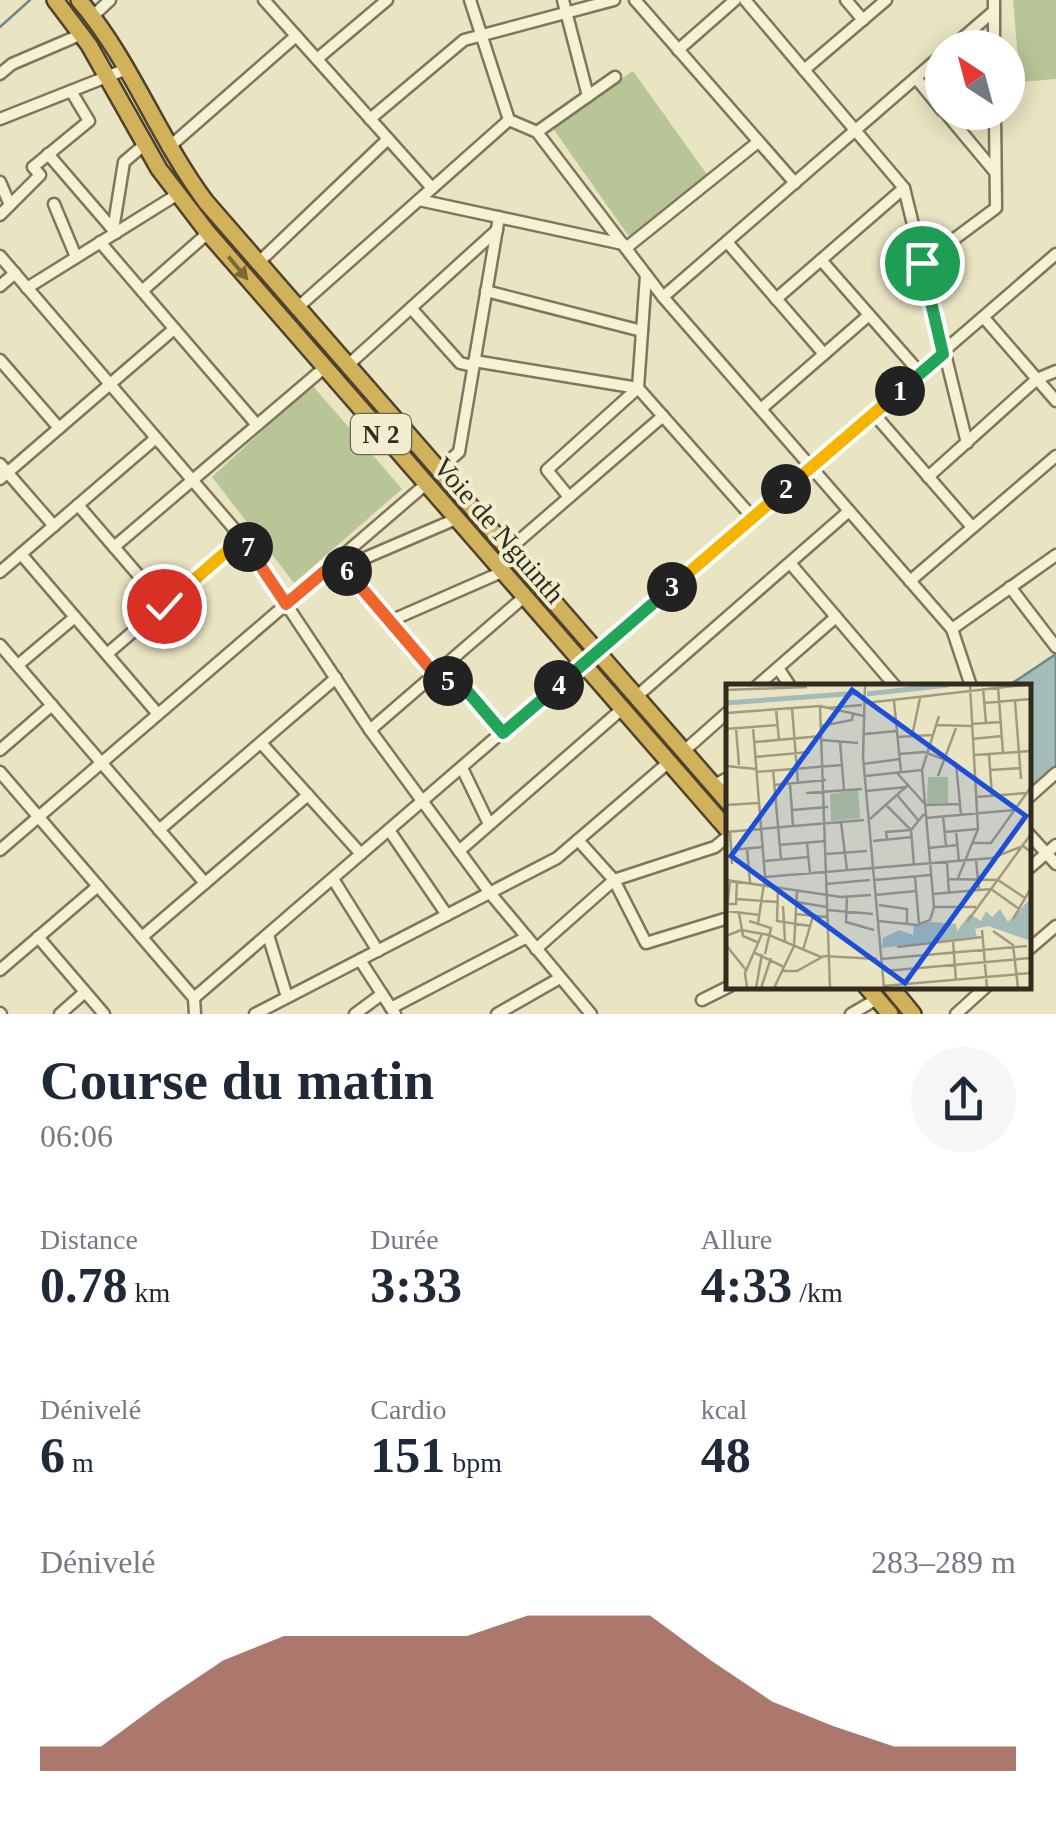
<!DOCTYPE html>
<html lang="fr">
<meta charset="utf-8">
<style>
body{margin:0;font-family:Georgia,serif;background:#f6f6f7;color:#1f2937;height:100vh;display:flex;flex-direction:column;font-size:38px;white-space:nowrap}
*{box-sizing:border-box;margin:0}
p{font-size:32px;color:#747a83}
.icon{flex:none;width:55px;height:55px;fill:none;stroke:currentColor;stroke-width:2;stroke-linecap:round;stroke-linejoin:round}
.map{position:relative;height:1014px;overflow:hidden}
.drawer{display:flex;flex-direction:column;background:#fff;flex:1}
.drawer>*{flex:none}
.needle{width:65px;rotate:324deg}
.buttons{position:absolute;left:925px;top:30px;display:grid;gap:20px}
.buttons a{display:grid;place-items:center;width:100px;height:100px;border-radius:50%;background:#fff;box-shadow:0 5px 25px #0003;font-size:50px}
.pin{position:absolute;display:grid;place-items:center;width:85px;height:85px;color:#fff;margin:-42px;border:5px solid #fff;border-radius:50%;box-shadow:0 2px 10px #0007}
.km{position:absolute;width:50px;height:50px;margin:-25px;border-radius:50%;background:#222;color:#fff;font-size:28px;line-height:50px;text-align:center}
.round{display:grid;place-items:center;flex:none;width:105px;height:105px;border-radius:52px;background:#f6f6f7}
.head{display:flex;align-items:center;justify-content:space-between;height:170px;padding:0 40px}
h1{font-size:55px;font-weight:700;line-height:75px}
.stats{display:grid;grid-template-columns:repeat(3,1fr);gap:15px;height:170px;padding:10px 40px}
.stats div{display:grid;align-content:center}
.stats b{font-size:50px;font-weight:700}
.stats small{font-size:28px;font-weight:400}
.stats p{font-size:28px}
.chart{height:280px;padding:20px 40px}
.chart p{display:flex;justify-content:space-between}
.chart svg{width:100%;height:180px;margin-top:10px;fill:#8a4031;opacity:.7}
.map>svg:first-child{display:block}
.green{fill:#b8c697}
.water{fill:#a4bcb9;stroke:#6c8987;stroke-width:2.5}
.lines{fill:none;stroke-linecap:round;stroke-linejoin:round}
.stream{stroke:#6c8987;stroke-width:2.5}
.minor-casing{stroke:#81765b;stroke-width:15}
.highway-casing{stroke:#4f432f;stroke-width:20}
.minor{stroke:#f5f1d4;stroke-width:10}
.highway{stroke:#d1b25a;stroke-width:15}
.oneway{fill:#7a6839}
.split-1-casing{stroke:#fff;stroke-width:20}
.split-2-casing{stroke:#fff;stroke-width:20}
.split-3-casing{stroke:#fff;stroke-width:20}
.split-4-casing{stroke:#fff;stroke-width:20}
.split-5-casing{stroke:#fff;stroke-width:20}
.split-6-casing{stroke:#fff;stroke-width:20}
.split-7-casing{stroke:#fff;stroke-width:20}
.split-8-casing{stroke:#fff;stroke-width:20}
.split-1{stroke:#22a559;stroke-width:12}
.split-2{stroke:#f5b400;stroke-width:12}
.split-3{stroke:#f5b400;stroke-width:12}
.split-4{stroke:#22a559;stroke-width:12}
.split-5{stroke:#22a559;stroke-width:12}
.split-6{stroke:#f0652b;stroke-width:12}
.split-7{stroke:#f0652b;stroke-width:12}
.split-8{stroke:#f5b400;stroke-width:12}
.labels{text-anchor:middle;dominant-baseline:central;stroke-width:8;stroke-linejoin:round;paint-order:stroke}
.shield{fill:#f1eed0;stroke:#6b6653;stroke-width:2.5}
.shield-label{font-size:25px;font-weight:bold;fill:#322b1e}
.street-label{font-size:28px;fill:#322b1e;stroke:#f1eed0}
.inset-river{fill:none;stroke:#a4bcb9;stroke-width:5}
.inset-road{fill:none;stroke:#a09a80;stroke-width:2.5}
.view{fill:#1d4ed8;fill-opacity:0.15;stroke:#1d4ed8;stroke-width:5}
.inset-edge{fill:none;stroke:#322b1e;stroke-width:5}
</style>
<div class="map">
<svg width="1056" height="1014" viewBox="0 0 1056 1014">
<rect width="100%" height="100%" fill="#e9e4c2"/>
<!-- green -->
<g class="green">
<path d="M1013 0H1056V79L1020 82Z"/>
<path d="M633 71 708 176 630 238 552 127Z"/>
<path d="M312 385 402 489 294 583 212 477Z"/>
</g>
<!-- water -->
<path class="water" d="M1056 654V768L1029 793 1028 686H1008Z"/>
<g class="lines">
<!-- stream -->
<path class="stream" d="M0 27 30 0"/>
<!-- minor casing -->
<g class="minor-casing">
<g id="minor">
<path d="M264 0 432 188"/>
<path d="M470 0 509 120 537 132 663 297 952 629 971 686"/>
<path d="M563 0 588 96"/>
<path d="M635 0 795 183"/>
<path d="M745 0 904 188 967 443"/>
<path d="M846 0 863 20"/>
<path d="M994 0V48"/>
<path d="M93 16 110 0"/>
<path d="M951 48 994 11"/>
<path d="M678 50 735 0"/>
<path d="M317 59 387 0"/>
<path d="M804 70 886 0"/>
<path d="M0 74 12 64 82 34"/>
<path d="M916 78 942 110"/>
<path d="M945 112 995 172"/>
<path d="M0 119 124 70"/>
<path d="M370 119 464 40 614 0"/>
<path d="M537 132 615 77"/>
<path d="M168 148 296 36"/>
<path d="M48 154 116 233"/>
<path d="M0 182 10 205"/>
<path d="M419 200 623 244"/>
<path d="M54 204 76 257"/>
<path d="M0 215 40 175 33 167 89 121 71 91"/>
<path d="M113 230 124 162 144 145"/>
<path d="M100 242 257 425"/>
<path d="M727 242 824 354"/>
<path d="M626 248 758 142"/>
<path d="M0 256 242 538 370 730 490 893 591 1014"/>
<path d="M821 260 921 374"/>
<path d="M258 263 388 139"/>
<path d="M922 263 996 208 995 112"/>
<path d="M0 286 15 273"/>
<path d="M27 288 178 194"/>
<path d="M142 291 208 233"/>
<path d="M486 291 642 331"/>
<path d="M663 297 942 55"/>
<path d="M776 299 904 188"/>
<path d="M411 308 460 363 473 366"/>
<path d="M296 309 509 120"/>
<path d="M985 319 1056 401"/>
<path d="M0 360 59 428"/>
<path d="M474 361 638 388 753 518"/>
<path d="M347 366 497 230"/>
<path d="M761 409 869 315"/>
<path d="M874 414 972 527"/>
<path d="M0 464 54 526"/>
<path d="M437 471 459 452 499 217"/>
<path d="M928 477 1037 379 1056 371"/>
<path d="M0 479 174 329"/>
<path d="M569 497 547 470 638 388 646 275"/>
<path d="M78 505 164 605"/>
<path d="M114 547 324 368"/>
<path d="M507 551 663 416"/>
<path d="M21 554 158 714"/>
<path d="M337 560 435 674 468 692 503 733"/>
<path d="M790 563 895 686"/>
<path d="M344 567 456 519"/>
<path d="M0 572 156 438"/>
<path d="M910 581 1056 456"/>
<path d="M1010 587 1056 647"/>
<path d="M390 621 502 572"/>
<path d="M952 629 1056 555"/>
<path d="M0 645 205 883"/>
<path d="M107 654 242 538"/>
<path d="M18 665 75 617"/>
<path d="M778 668 790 686"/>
<path d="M757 686 836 617"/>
<path d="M636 697 849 511"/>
<path d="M370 730 524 597"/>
<path d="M261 743 361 854"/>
<path d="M0 750 52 705"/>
<path d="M684 751 728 712"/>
<path d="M462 768 489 824"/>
<path d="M0 772 194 998 195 1014"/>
<path d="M714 785 728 778"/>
<path d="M1028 798 1056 773"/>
<path d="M159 830 336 678"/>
<path d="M389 830 447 915"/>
<path d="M1028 833 1056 864"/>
<path d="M578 840 614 880 646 943 728 918"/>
<path d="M0 850 426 484"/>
<path d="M459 851 622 709"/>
<path d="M1028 869 1056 845"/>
<path d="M333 879 378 951"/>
<path d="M268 935 287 997"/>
<path d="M38 937 104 1014"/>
<path d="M142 937 308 795"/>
<path d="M536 949 614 880 715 847 728 836"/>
<path d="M1028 950 1056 926"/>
<path d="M360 960 395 1014"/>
<path d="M0 970 98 886"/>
<path d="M194 998 1056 254"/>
<path d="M702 1000 730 986"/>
<path d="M391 1008 527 937"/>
<path d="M0 1013 1 1014"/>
<path d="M60 1014 85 992"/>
<path d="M255 1014 557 858 669 762"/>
<path d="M355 1014 382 994"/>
<path d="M497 1014 560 978"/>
<path d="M851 1014 877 999"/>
<path d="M956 1014 987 986"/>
</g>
</g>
<!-- highway casing -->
<g class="highway-casing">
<g id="highway">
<path d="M55 0 89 45 159 169 208 233 728 830"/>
<path d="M79 0C130 59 158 138 206 202L728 802"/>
<path d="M866 986 890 1014"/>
<path d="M890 986 913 1014"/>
</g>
</g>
<!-- minor -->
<use href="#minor" class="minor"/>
<!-- highway -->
<use href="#highway" class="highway"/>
</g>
<!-- one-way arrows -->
<defs><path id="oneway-solid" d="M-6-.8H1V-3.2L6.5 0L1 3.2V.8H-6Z" transform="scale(2.5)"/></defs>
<use class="oneway" href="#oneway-solid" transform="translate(238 268) rotate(50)"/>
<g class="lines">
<!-- split-1 casing -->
<g class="split-1-casing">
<path id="split-1" d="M900 391 943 354 922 263"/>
</g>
<!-- split-2 casing -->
<g class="split-2-casing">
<path id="split-2" d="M786 489 900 391"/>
</g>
<!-- split-3 casing -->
<g class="split-3-casing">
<path id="split-3" d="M672 587 786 489"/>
</g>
<!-- split-4 casing -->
<g class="split-4-casing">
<path id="split-4" d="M559 685 672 587"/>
</g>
<!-- split-5 casing -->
<g class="split-5-casing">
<path id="split-5" d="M448 681 468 692 503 733 559 685"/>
</g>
<!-- split-6 casing -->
<g class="split-6-casing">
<path id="split-6" d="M347 571 435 674 448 681"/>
</g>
<!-- split-7 casing -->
<g class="split-7-casing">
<path id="split-7" d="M248 547 286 604 338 560 347 571"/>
</g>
<!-- split-8 casing -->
<g class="split-8-casing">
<path id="split-8" d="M164 606 242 538 248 547"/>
</g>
<!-- split-1 -->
<use href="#split-1" class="split-1"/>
<!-- split-2 -->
<use href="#split-2" class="split-2"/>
<!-- split-3 -->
<use href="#split-3" class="split-3"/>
<!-- split-4 -->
<use href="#split-4" class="split-4"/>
<!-- split-5 -->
<use href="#split-5" class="split-5"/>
<!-- split-6 -->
<use href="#split-6" class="split-6"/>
<!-- split-7 -->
<use href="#split-7" class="split-7"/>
<!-- split-8 -->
<use href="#split-8" class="split-8"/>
</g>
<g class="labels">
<!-- shield labels -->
<rect class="shield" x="351" y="414" width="60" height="40" rx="8"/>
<g class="shield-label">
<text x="381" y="434">N 2</text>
</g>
<!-- street labels -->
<g class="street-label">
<text transform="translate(499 530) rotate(49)">Voie de Nguinth</text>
</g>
</g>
<!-- overview -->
<g transform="translate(726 684)">
<rect width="305" height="305" fill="#e9e4c2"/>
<path d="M202 93H222V119L201 120ZM132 106 134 134 105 137 104 110Z" fill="#b8c697"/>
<path d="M305 214V257L262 242 249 245 251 253 156 264 157 254 173 246 187 251 188 241 205 238 230 240 231 247 244 230 255 237 260 227 266 233 274 225 282 238Z" fill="#a4bcb9"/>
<path class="inset-river" d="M141 10 222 1M0 19 133 9"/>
<path class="inset-road" d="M139 1 137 73 158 304M272 3 277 69M257 4 260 39M0 6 81 3M168 17 175 88M289 17 295 95M140 19 297 1M258 19 305 15M94 22 104 304M66 24 72 99M102 24 136 21M50 25 53 56M0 29 94 22 138 32M245 40 275 38M210 41 245 42M95 42 126 36 127 29M27 43 39 193 32 239M10 44 13 81M0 45 52 41M139 50 171 47M186 52 194 14M171 53 207 51M246 55 276 52M96 56 132 59M29 58 96 52M114 58 118 106M173 70 198 68 231 80M263 70 266 112M248 71 305 67M29 73 84 68M230 79 235 131M137 80 174 75M0 82 30 85M47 86 55 175M264 86 294 84M30 88 116 81M171 89 199 120M139 92 196 86M212 92 230 44M64 100 67 142M48 101 100 96M140 107 180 103M80 109 136 105M172 112 192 136M250 113 301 109M0 121 32 119M200 121 234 120M161 122 185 146 188 181M66 126 102 123M217 132 220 162M200 134 288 126M144 135 182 101M115 138 121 186M230 147 233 177M0 148 138 136M4 148 6 180M218 148 252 145M161 155 160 148 185 146 198 130M147 157 186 153M81 159 84 189M247 159H265L305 103M53 161 100 157M21 164 24 199M202 164 232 161M5 166 37 163M100 170 141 167M250 176 253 206M38 177 82 173M221 178 223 209M39 193 266 174 297 162 305 168M189 193 193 240M232 194 252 145 244 1M222 195 272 196 299 214M0 196 115 213 145 211M148 196 205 191M100 200 144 196M52 204 51 237 84 242M207 210 265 205 293 225M149 211 190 207M121 213 120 238 148 246M10 215 51 218M70 218 101 223M3 220H10L11 197M153 221 181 225V240M57 222 59 257M208 223H250M101 226 147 230M0 227 34 231M1 227 4 196M13 229 17 252 31 258M70 230 101 233M287 235 305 204M23 237 45 244 39 270M152 237 191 241 204 236 208 223 196 86 213 32M241 238 305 150M256 246 261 304M267 247 287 261 292 304M0 252 15 246 43 251 95 273M227 257 230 296M0 261 20 286M171 263 257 253M77 266 87 232M27 268 58 283M155 275 301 262M56 287H71L98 272 151 275M159 287 305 274M157 302 305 289M21 304 19 289 36 250M30 304 36 270M35 304 45 274M48 304 68 262 71 207"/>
<path class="view" d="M126 6 300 132 179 299 5 172Z"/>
<rect width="305" height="305" class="inset-edge"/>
</g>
</svg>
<div class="buttons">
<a><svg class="needle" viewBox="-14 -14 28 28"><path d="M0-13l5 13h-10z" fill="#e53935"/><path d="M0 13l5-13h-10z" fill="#747a83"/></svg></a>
</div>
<div class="pin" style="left:922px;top:263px;background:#1e9e55"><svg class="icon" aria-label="arrive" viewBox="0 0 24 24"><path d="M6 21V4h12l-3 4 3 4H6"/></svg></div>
<div class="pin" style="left:164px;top:606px;background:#d93025"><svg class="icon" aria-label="check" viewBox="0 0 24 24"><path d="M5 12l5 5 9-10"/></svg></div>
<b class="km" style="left:900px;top:391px">1</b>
<b class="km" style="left:786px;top:489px">2</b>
<b class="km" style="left:672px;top:587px">3</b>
<b class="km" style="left:559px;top:685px">4</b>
<b class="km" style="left:448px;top:681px">5</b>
<b class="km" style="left:347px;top:571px">6</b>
<b class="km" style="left:248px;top:547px">7</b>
</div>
<section class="drawer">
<div class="head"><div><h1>Course du matin</h1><p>06:06</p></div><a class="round"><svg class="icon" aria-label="share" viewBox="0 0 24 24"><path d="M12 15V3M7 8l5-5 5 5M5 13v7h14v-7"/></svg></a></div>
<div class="stats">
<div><p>Distance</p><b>0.78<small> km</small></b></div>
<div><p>Durée</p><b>3:33</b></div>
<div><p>Allure</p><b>4:33<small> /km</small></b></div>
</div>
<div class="stats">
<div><p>Dénivelé</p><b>6<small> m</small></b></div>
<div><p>Cardio</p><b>151<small> bpm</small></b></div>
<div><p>kcal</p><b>48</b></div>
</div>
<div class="chart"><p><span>Dénivelé</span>283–289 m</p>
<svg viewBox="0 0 160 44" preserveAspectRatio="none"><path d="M0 44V38L10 38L20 27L30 17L40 11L50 11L60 11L70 11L80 6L90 6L100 6L110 17L120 27L130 33L140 38L150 38L160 38V44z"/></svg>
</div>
</section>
